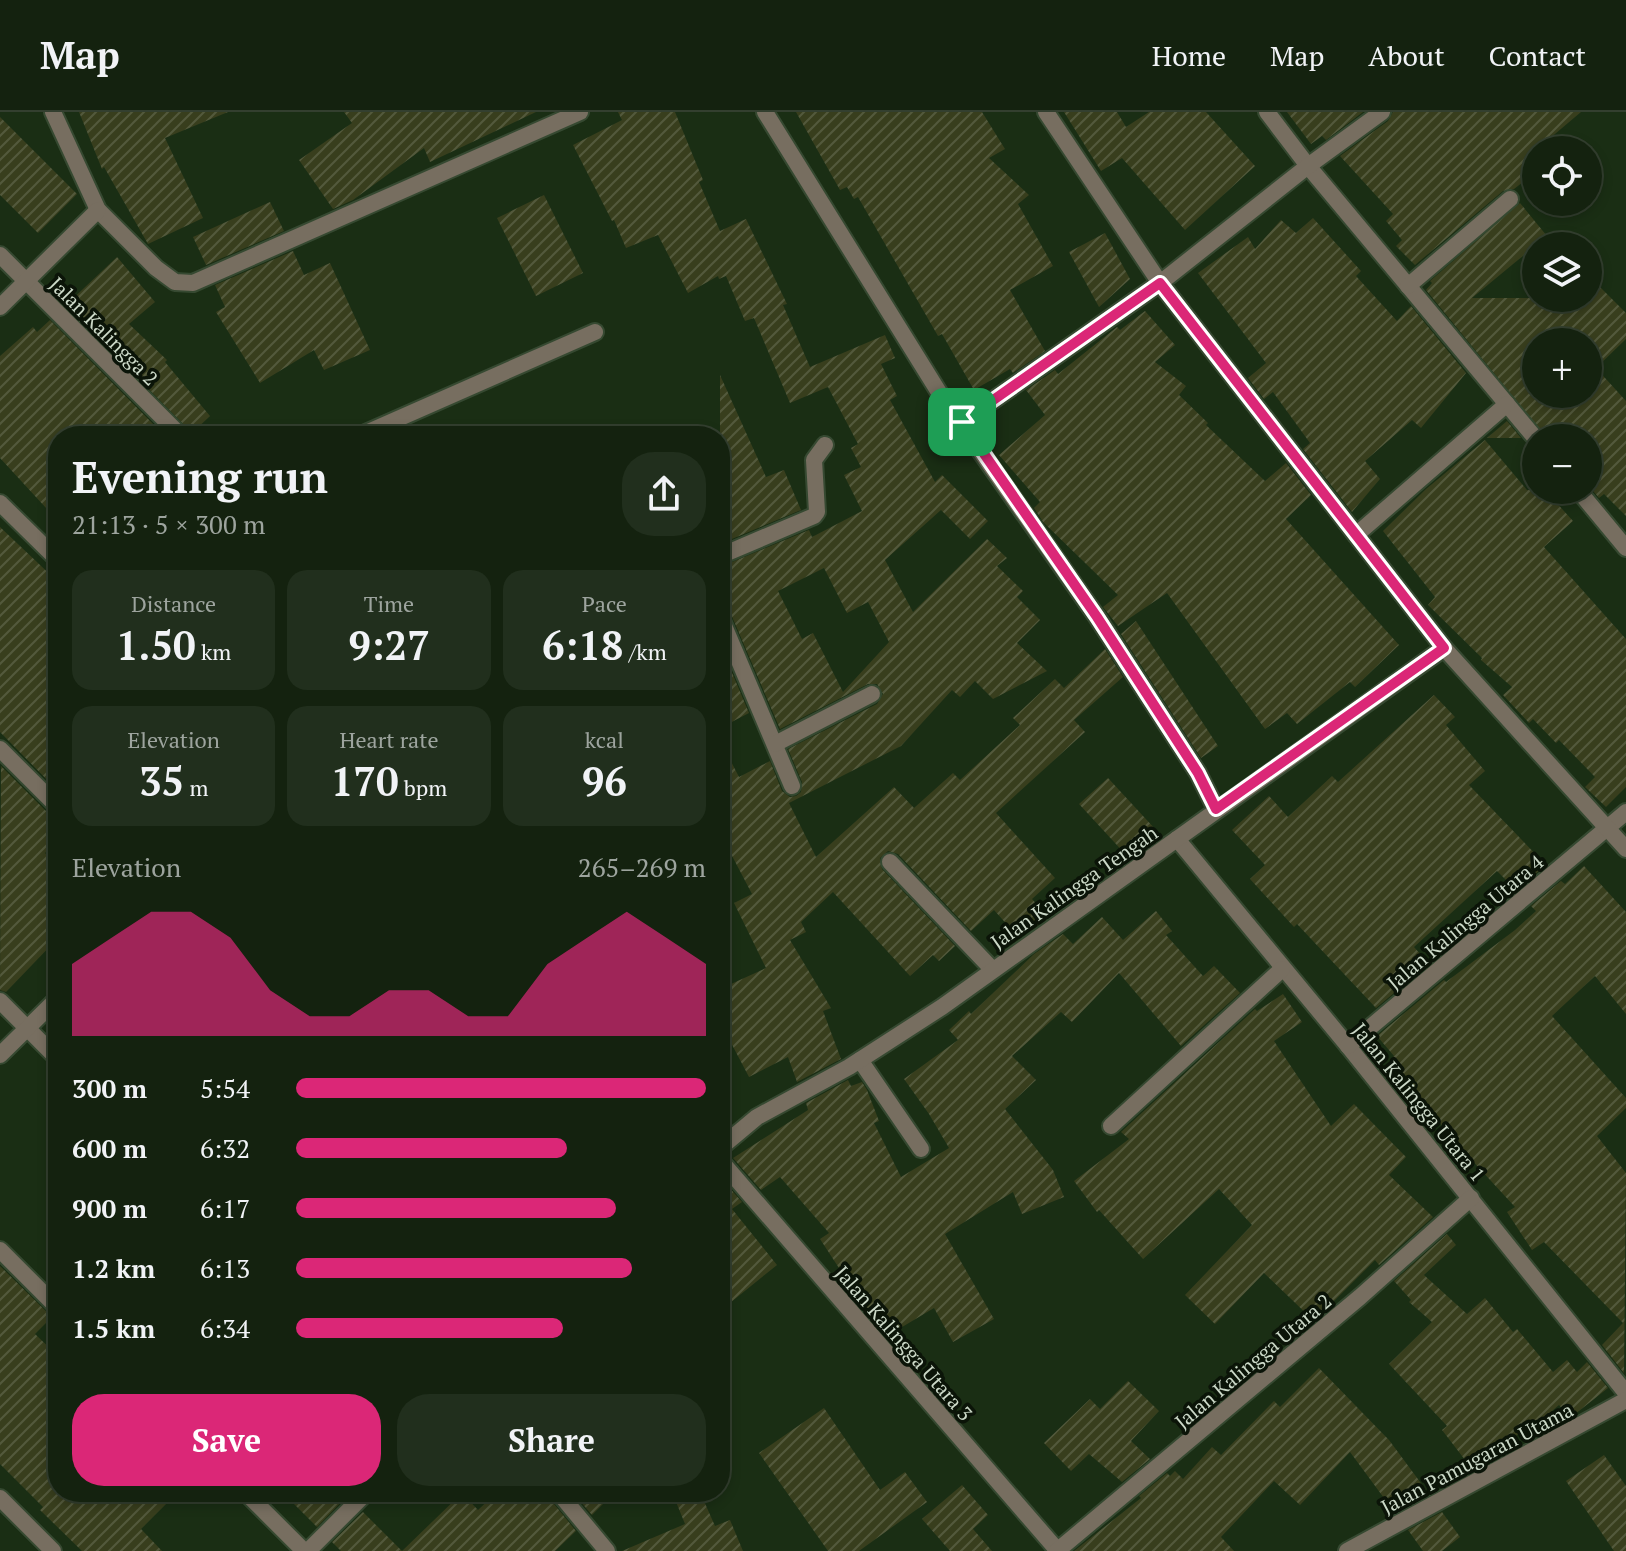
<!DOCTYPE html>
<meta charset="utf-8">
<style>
body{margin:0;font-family:"PT Serif",serif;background:#212f1d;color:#f1f3f6;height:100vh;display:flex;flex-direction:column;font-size:30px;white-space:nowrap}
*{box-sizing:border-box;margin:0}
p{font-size:26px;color:#9da49e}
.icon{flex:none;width:44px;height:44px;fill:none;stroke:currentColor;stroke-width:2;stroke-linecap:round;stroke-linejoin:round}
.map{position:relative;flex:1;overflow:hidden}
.details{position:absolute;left:48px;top:314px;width:682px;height:1076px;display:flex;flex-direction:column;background:#14220f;border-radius:32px;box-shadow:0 4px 12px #0003,0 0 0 2px #333f2f}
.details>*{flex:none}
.tools{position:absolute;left:1522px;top:24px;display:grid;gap:16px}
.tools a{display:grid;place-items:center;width:80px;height:80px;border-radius:50%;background:#14220f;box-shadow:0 4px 12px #0003,0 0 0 2px #333f2f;font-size:40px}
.pin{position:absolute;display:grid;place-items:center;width:68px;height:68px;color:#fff;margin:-34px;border-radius:16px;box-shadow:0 4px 12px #0006}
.round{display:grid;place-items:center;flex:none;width:84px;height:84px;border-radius:32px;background:#212f1d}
.headline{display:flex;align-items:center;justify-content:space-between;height:136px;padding:0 24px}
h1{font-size:44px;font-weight:800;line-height:60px}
.figures{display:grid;grid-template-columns:repeat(3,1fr);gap:12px;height:136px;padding:8px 24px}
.figures div{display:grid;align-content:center;border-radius:20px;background:#212f1d;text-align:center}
.figures b{font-size:40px;font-weight:800}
.figures small{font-size:22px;font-weight:400}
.figures p{font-size:22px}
.chart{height:224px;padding:16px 24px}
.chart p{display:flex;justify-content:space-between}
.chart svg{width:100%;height:144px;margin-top:8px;fill:#db2777;opacity:.7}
.action{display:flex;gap:16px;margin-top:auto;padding:16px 24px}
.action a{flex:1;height:92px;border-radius:32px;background:#db2777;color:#fff;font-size:32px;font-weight:800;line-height:92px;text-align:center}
.action a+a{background:#212f1d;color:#f1f3f6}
ul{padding:0 24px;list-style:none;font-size:26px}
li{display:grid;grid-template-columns:128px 96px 1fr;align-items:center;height:60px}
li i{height:20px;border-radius:10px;background:#db2777}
header{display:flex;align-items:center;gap:48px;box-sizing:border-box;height:112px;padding:0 40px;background:#14220f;border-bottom:2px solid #333f2f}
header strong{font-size:38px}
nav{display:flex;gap:44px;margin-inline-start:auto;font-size:28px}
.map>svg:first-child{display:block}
.building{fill:url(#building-hatch);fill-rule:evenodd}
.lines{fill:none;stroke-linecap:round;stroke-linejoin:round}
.service-casing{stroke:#364931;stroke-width:20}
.minor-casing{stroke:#364931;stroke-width:20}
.tertiary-casing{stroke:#364931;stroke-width:20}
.service{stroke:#776e60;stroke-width:16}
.minor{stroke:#776e60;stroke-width:16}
.tertiary{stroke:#776e60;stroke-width:16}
.route-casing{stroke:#fff;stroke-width:16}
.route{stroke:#db2777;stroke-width:10}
.labels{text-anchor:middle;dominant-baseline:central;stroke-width:7;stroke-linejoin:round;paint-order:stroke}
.street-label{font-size:20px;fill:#cbd8c7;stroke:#0b1408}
</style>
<header>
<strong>Map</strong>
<nav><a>Home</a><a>Map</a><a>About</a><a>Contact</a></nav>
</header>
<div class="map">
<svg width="1626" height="1439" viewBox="0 0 1626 1439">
<defs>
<pattern id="building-hatch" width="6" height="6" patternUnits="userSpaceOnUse" patternTransform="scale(2)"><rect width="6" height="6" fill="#383e1d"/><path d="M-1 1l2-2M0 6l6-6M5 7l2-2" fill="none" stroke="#53593c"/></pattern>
</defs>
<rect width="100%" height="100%" fill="#1a2e14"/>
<!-- building -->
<g class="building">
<path d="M79 0H228L165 26 203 106 148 132 104 55 102 57Z"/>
<path d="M344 0H536L430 50 424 36 353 88 333 97 299 48 352 11Z"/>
<path d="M618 0H675L703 68 699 70 720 119 746 107 787 192 783 193 810 255 885 223 895 246 881 252 897 284 890 288 935 370 942 363 988 409 970 427 941 398 885 448 913 500 987 427 1007 446 997 454 1023 479 1017 485 1040 508 1017 531 1047 559 993 587 975 569 960 585 952 578 901 634 789 691 816 745 894 675 914 696 953 661 960 668 1020 613 1013 606 1055 567 1064 576 1105 537 1123 565 1074 608 1085 620 996 701 1055 766 1032 787 1048 805 1019 826 994 798 971 819 898 742 888 739 880 746 882 757 955 834 939 849 933 843 910 864 833 780 801 810 806 820 790 828 831 896 823 899 841 947 797 970 788 945 749 965 720 910V877L766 856 734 791 752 782 720 721V628L739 665 770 649 782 679 790 685 796 684 801 680 802 670 788 637 877 592 883 582 877 572H868L780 617 730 500 720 489V455L809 418 812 425 862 399 844 363 861 355 851 336 858 332 828 275 790 291 754 206 745 209 726 164 719 167 718 164 688 181 658 123 626 136 614 108 612 109 573 33 622 8ZM824 456 847 501 868 490 889 530 843 580 813 521 802 527 778 479Z"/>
<path d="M796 0H982L1005 37 989 46 1029 83 1018 92 1053 154 1010 178 1045 239 1013 261 1010 257 974 278 942 222 938 224 858 85 854 87 847 75 840 78Z"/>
<path d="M1064 0H1117L1126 15 1149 0H1206L1255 54 1185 118 1122 46 1101 59Z"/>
<path d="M1287 0H1363L1326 28 1322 24 1311 32Z"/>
<path d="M1393 0H1581L1536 38V60L1514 77 1503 79 1415 153 1396 134 1402 128 1386 109 1393 102 1340 44 1388 9Z"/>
<path d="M0 5 77 82 38 121 0 83Z"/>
<path d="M544 83 583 161 536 184 497 106Z"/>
<path d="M270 90 284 119 206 153 193 125Z"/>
<path d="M1520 91 1547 124 1472 186H1588V163L1626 201V227L1596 256 1626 289V404L1604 382 1599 386 1588 373V326H1547L1426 178 1432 171 1430 169ZM1536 230H1588V282H1536Z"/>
<path d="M1313 106 1361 159 1356 164 1397 209 1411 194 1466 261 1421 316 1412 308 1365 349 1380 367 1352 400 1303 337 1310 331 1273 280 1264 287 1248 266 1266 251 1198 161 1248 125 1255 137 1281 108 1296 121Z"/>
<path d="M1105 121 1130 167 1099 195 1069 140Z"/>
<path d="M293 139 304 163 330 151 370 238 324 258 314 238 260 271 216 200 225 195 215 173Z"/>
<path d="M117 145 155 190 129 212 167 248 165 250 210 304 192 321 66 193Z"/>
<path d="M1145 199 1175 233 1155 250 1186 274 1179 283 1208 311 1206 313 1265 369 1286 351 1311 383 1286 407 1399 533 1355 575 1350 570 1297 612 1287 601 1265 617 1167 481 1118 514 1103 495 1118 483 1043 410 1034 396 1040 390 999 343 1045 303 1026 278 1055 258 1058 262 1117 215 1120 218Z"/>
<path d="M50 208 165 324H58V409L0 346V244L33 215 37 220Z"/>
<path d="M720 263 766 365 784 358 801 398 720 432Z"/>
<path d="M1507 309 1521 326H1487Z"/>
<path d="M1485 328 1527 378H1545L1573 409 1544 435 1626 527V675L1606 695 1585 675 1595 665 1559 628 1556 631 1533 607 1529 611 1503 583 1512 575 1481 548 1482 546 1428 493 1435 485 1383 419 1426 377Z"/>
<path d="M0 415 58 470V679L0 620Z"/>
<path d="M1136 509 1218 634 1201 646 1121 522Z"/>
<path d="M728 551 749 601 720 616V554Z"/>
<path d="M1434 583 1455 605 1446 613 1485 659 1469 673 1546 753 1516 778 1497 759 1414 835 1429 852 1376 896 1297 812 1294 815 1250 767 1265 753 1232 718 1269 684 1288 705 1332 664 1338 670Z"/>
<path d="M1 654 50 703 58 706V728L45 741 58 754V826L6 880 0 878Z"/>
<path d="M1108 666 1156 718 1127 744 1079 692Z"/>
<path d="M1584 754 1626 800V902L1595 864 1552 904 1626 986V996L1597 1024 1626 1061 1624 1261 1602 1233 1623 1211 1544 1130 1532 1138 1507 1100 1515 1095 1456 1031 1414 979 1416 977 1390 948 1394 944 1377 924 1444 868 1446 870 1515 818 1536 799 1531 794 1561 769 1565 772Z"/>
<path d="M1156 799 1172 819 1166 823 1203 864 1214 854 1240 881 1181 934 1119 861 1072 910 1061 900 1012 944 1036 968 1005 997 1053 1058 1064 1085 1022 1102 1013 1080 945 1122 994 1207 953 1230 934 1196 887 1224 873 1208 820 1127 829 1121 780 1065 761 1078 733 1046 808 998 806 991 848 968 851 974 862 970 867 978 879 1009 874 1011 901 1065 949 1036 929 1002 904 967 958 928 949 918 969 899 971 902 1034 842 1063 822 1073 832 1102 805 1123 828Z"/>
<path d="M1283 882 1302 910 1274 929 1331 1014 1354 992 1406 1045 1389 1063 1433 1105 1379 1153 1375 1148 1314 1209 1264 1161 1215 1212 1185 1183 1252 1113 1219 1077 1143 1147 1099 1098 1097 1100 1074 1069 1129 1027 1121 1020 1255 897 1257 899Z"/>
<path d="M720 1065 742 1090 732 1097 777 1153 720 1199Z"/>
<path d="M1447 1122 1456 1133 1424 1163 1467 1202 1485 1186 1513 1220 1517 1217 1553 1260 1567 1248 1577 1260 1587 1250 1608 1276 1570 1306 1559 1293 1523 1324 1520 1321 1472 1357 1442 1318 1447 1314 1389 1252 1432 1210 1409 1190 1411 1188 1394 1169Z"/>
<path d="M0 1154 52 1205 35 1222 58 1244V1380H178L141 1417 162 1439H82L40 1398 43 1395 0 1352Z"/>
<path d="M1319 1256 1389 1328 1429 1382 1395 1401 1350 1340 1300 1393 1274 1369 1221 1425 1234 1439H1074L1141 1386 1139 1384 1167 1361 1170 1364 1175 1359 1183 1367 1212 1335 1221 1343 1274 1289 1280 1295Z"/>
<path d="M1128 1269 1159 1299 1131 1329 1150 1347 1122 1370 1089 1342 1071 1359 1044 1331 1090 1287 1100 1297Z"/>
<path d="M824 1296 880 1378 905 1360 927 1390 859 1439H828L759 1341Z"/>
<path d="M1604 1343 1626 1374V1439H1614L1566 1369Z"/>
<path d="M962 1373 988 1403 973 1417 992 1439H950L922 1407Z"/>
<path d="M282 1380H343L347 1384 317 1415Z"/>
<path d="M497 1380H547L550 1387 576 1419 555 1439H341L332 1430 363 1400 402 1439 462 1381 478 1398Z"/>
<path d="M572 1380H615L592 1403Z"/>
<path d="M672 1380H700L715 1414 730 1408 743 1439H622L685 1412Z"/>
<path d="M1442 1400 1460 1425 1442 1439H1423L1408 1418Z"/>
</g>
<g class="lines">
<!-- service casing -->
<g class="service-casing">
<path id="service" d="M359 324 595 220"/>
</g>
<!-- minor casing -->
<g class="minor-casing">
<g id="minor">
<path d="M53 0 98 98 156 156 175 170 193 171 580 0"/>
<path d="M765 0 940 282 1097 505 1198 661 1216 697"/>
<path d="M1267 0 1308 54 1536 327"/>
<path d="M0 143 181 324"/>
<path d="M1408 174 1510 87"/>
<path d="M0 195 98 98"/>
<path d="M962 310 1160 171 1308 54 1382 0"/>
<path d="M1578 378 1626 436"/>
<path d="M0 391 58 448"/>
<path d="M1356 423 1507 292"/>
<path d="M720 444 814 404 817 400 814 348 825 333"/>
<path d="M720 504 792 674"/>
<path d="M775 632 872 582"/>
<path d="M0 637 58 695"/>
<path d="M1177 727 1348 934 1626 1281"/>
<path d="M890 750 992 857"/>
<path d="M0 889 58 947"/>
<path d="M1348 934 1626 700"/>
<path d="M0 943 58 886"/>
<path d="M860 948 921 1037"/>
<path d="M1111 1014 1282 857"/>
<path d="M720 1036 757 1005 849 955 942 895 1444 536"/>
<path d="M720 1048 1058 1439"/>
<path d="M0 1138 58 1196"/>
<path d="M245 1380 304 1439"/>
<path d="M558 1380 607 1439"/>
<path d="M0 1386 53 1439"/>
<path d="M308 1439 367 1380"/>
<path d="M1057 1439 1360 1185 1471 1086"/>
</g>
</g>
<!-- tertiary casing -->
<g class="tertiary-casing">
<g id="tertiary">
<path d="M1046 0 1160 171 1444 536 1626 737"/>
<path d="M1347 1439 1626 1288"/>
</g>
</g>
<!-- service -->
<use href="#service" class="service"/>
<!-- minor -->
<use href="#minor" class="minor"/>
<!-- tertiary -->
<use href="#tertiary" class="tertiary"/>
</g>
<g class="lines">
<!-- route casing -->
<g class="route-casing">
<path id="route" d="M1160 171 1444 536 1216 697 1198 661 1097 505 962 310Z"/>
</g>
<!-- route -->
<use href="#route" class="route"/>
</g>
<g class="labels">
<!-- street labels -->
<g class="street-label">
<text transform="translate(104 219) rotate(45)">Jalan Kalingga 2</text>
<text transform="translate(1074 775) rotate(-35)">Jalan Kalingga Tengah</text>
<text transform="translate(1465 810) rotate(-40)">Jalan Kalingga Utara 4</text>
<text transform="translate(1419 990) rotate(51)">Jalan Kalingga Utara 1</text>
<text transform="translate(904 1231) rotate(49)">Jalan Kalingga Utara 3</text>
<text transform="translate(1253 1249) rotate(-40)">Jalan Kalingga Utara 2</text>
<text transform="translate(1477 1346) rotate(-28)">Jalan Pamugaran Utama</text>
</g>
</g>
</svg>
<div class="tools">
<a><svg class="icon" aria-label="locate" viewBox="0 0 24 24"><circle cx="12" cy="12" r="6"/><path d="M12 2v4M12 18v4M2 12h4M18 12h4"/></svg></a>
<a><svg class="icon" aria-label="layers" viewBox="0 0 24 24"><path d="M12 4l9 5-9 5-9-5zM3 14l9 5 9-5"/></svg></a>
<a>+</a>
<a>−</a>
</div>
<div class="pin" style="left:962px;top:310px;background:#1e9e55"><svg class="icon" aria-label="arrive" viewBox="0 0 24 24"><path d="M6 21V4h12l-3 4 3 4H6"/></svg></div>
<section class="details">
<div class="headline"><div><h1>Evening run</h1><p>21:13 · 5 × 300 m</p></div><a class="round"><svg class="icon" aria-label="share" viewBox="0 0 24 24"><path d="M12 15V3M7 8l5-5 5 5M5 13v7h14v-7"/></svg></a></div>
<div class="figures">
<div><p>Distance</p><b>1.50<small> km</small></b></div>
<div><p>Time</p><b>9:27</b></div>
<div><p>Pace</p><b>6:18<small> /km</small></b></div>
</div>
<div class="figures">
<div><p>Elevation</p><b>35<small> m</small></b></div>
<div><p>Heart rate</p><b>170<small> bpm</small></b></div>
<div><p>kcal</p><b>96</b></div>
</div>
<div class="chart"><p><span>Elevation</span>265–269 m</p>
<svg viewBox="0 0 160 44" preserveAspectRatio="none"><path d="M0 44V22L10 14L20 6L30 6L40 14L50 30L60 38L70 38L80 30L90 30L100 38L110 38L120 22L130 14L140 6L150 14L160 22V44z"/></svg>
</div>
<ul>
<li><b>300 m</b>5:54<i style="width:100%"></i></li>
<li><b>600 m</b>6:32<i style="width:66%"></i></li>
<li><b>900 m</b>6:17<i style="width:78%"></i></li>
<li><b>1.2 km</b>6:13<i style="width:82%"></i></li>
<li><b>1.5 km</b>6:34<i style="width:65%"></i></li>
</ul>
<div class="action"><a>Save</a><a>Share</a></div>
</section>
</div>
